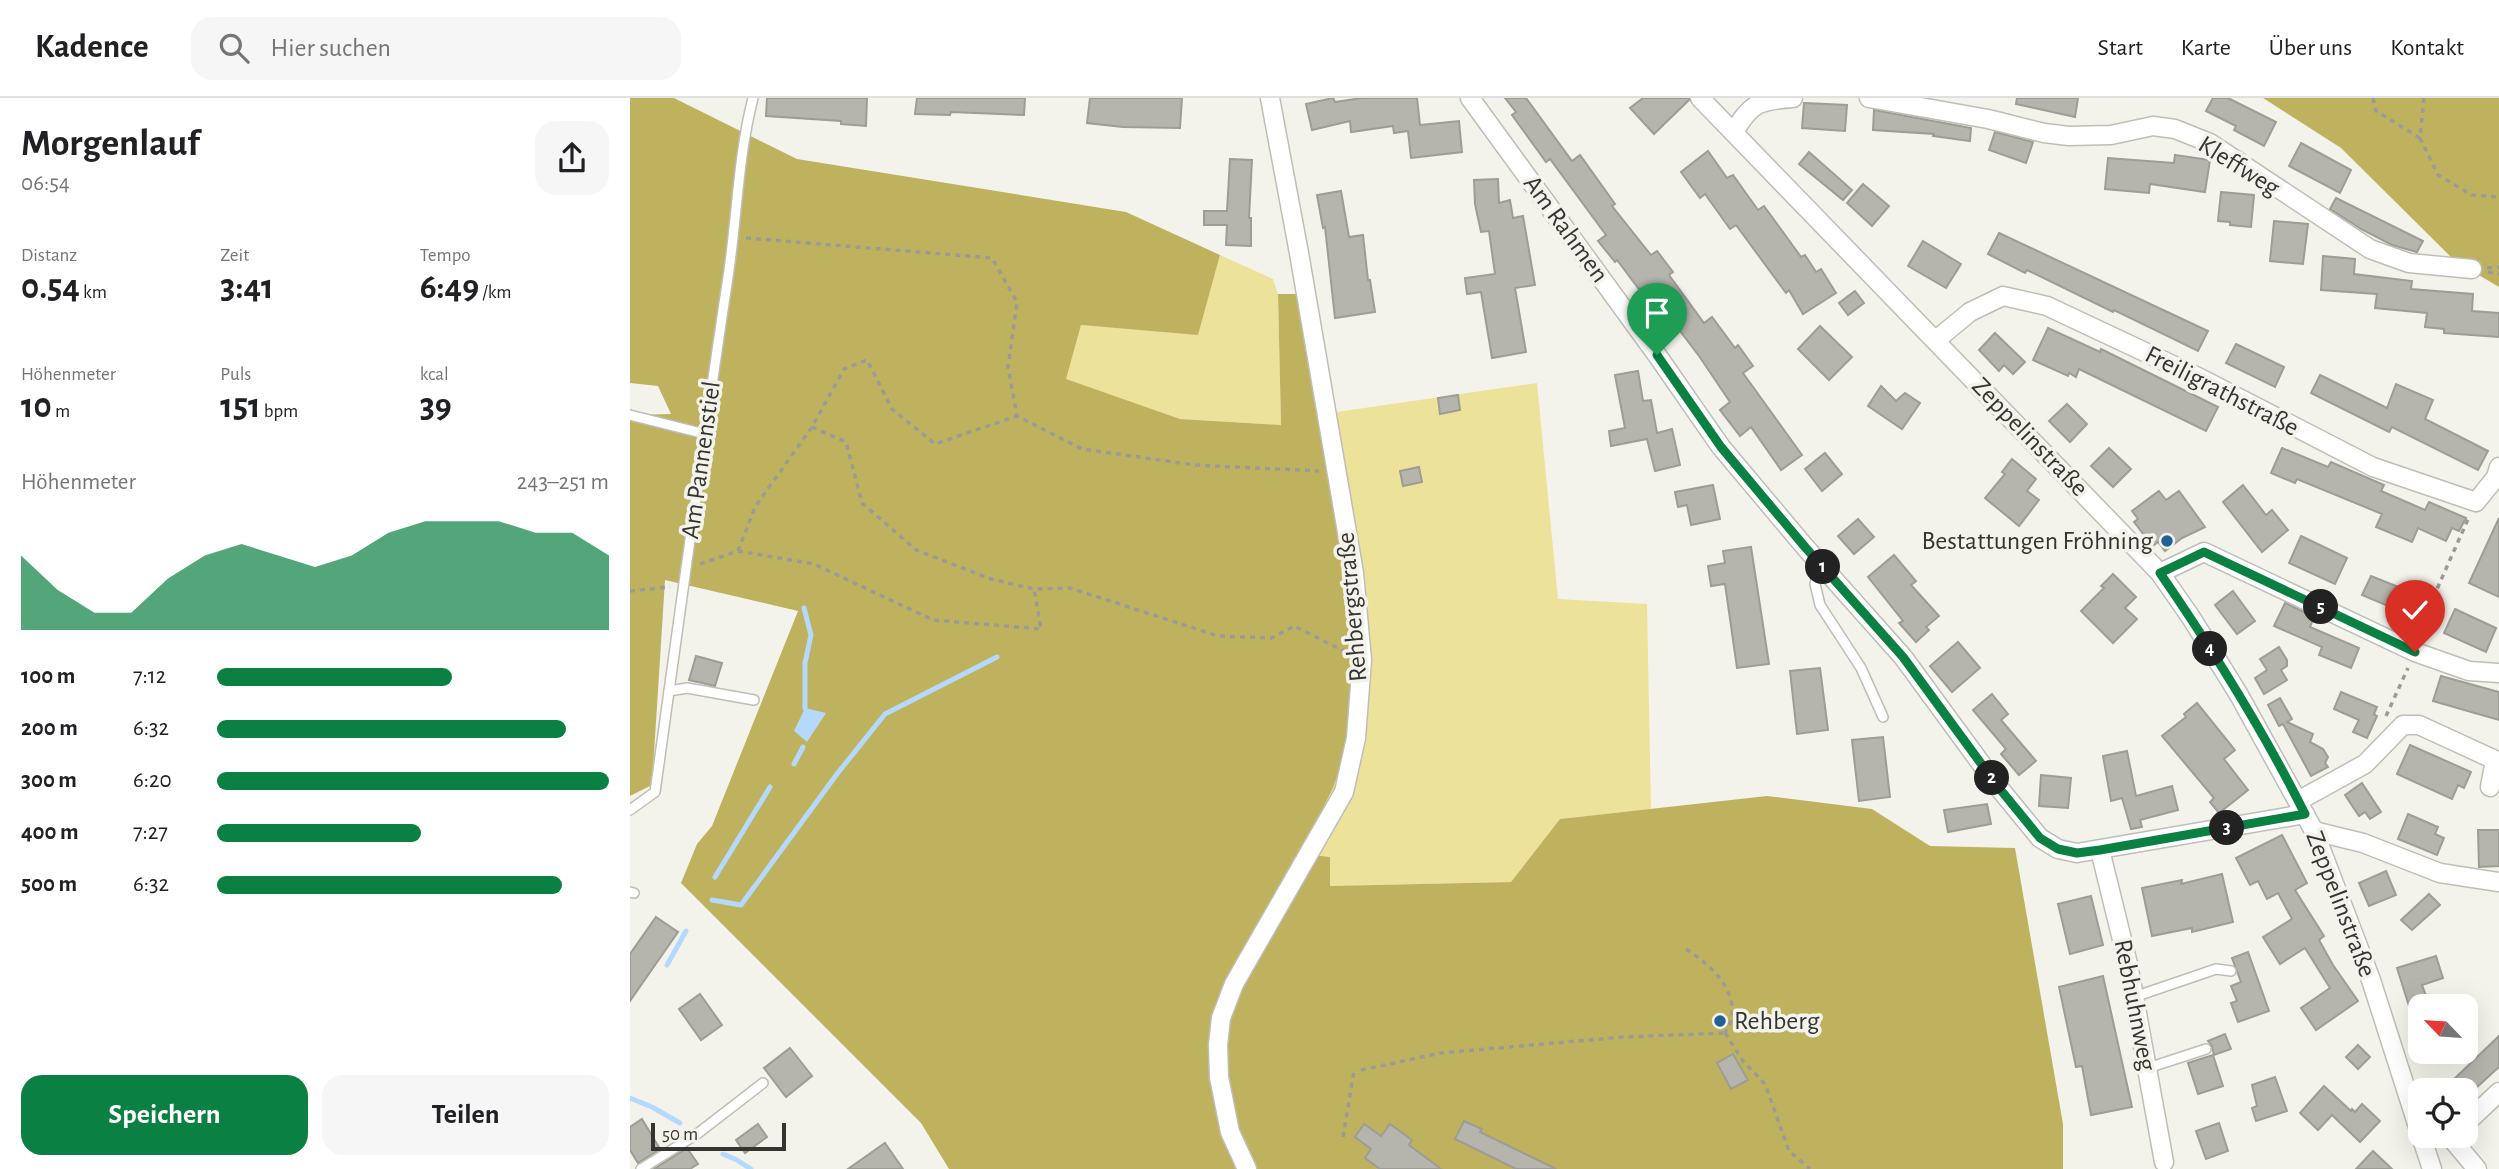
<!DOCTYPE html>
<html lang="de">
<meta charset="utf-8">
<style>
body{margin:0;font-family:"Alegreya Sans",sans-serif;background:#f6f6f6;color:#202124;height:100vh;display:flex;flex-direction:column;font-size:26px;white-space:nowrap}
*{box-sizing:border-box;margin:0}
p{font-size:23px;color:#757577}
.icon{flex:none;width:38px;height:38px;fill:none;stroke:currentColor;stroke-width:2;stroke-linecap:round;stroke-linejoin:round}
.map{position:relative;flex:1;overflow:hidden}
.side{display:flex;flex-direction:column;background:#fff;width:630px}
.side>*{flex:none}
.needle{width:46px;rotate:295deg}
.controls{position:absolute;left:1778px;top:896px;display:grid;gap:14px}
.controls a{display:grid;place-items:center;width:70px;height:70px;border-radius:14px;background:#fff;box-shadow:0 7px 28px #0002;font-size:35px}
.scale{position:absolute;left:21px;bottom:18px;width:135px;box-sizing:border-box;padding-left:7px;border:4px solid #343431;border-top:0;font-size:19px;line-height:24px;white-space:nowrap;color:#343431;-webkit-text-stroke:5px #f4f3eb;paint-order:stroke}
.pin{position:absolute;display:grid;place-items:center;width:60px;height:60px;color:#fff;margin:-72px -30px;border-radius:50% 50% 50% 0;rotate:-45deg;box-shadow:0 0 7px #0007}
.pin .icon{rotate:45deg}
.km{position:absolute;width:35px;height:35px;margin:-18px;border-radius:50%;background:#222;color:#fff;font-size:19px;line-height:35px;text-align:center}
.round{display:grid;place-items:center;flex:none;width:74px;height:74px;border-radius:21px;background:#f6f6f6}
.headline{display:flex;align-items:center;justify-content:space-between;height:119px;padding:0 21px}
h1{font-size:38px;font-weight:600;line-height:52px}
.stats{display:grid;grid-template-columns:repeat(3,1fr);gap:10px;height:119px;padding:7px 21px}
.stats div{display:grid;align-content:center}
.stats b{font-size:35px;font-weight:600}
.stats small{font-size:19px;font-weight:400}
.stats p{font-size:19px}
.chart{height:196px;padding:14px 21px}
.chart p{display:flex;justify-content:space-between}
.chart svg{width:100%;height:126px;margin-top:7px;fill:#0b8043;opacity:.7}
.primary-button{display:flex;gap:14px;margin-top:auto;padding:14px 21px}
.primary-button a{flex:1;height:80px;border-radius:21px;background:#0b8043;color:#fff;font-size:28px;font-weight:600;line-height:80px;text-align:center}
.primary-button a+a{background:#f6f6f6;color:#202124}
ul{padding:0 21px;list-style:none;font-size:23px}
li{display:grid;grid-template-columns:112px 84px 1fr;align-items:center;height:52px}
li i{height:18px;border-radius:9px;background:#0b8043}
header{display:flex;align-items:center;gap:42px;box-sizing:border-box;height:98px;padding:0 35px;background:#fff;border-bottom:2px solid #e0e0e0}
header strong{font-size:33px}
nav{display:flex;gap:38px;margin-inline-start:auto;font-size:24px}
.search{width:490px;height:63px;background:#f6f6f6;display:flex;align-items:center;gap:18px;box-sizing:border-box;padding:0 24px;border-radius:21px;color:#757577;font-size:26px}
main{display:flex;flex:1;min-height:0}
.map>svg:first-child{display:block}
.green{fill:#ede299}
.forest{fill:#bfb25f}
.water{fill:#b4d9fd}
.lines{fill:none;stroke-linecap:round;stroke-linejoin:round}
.stream{stroke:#b4d9fd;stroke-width:5}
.building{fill:#b6b5ad;stroke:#9d9c95;stroke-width:2}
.lane-casing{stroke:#bfbeb6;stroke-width:12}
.street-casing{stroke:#bfbeb6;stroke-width:21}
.path{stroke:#9b9b95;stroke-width:3.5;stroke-dasharray:5 5;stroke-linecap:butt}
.lane{stroke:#fff;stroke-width:9}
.street{stroke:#fff;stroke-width:18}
.route-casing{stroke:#fff;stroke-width:14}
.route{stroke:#0b8043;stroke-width:9}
.poi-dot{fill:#216197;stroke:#f4f3eb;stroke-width:2.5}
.labels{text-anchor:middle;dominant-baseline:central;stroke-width:7;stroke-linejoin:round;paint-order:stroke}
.street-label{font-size:26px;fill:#343431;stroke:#f4f3eb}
.poi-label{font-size:26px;fill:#343431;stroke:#f4f3eb;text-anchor:end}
</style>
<header>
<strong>Kadence</strong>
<div class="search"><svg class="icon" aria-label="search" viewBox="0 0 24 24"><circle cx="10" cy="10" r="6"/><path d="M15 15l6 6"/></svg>Hier suchen</div>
<nav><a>Start</a><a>Karte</a><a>Über uns</a><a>Kontakt</a></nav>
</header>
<main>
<section class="side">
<div class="headline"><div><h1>Morgenlauf</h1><p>06:54</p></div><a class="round"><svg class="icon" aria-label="share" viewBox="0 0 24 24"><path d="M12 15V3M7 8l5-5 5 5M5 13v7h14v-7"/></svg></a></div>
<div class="stats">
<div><p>Distanz</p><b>0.54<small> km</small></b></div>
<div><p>Zeit</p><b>3:41</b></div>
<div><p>Tempo</p><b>6:49<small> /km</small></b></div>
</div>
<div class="stats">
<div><p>Höhenmeter</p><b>10<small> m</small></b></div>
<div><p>Puls</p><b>151<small> bpm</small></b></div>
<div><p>kcal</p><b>39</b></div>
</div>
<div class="chart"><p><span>Höhenmeter</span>243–251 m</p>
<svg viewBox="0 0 160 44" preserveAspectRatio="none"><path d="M0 44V18L10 30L20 38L30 38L40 26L50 18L60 14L70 18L80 22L90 18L100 10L110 6L120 6L130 6L140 10L150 10L160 18V44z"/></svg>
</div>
<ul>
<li><b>100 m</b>7:12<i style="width:60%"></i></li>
<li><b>200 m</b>6:32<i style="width:89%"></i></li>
<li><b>300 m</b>6:20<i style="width:100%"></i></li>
<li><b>400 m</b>7:27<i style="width:52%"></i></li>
<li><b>500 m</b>6:32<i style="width:88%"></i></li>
</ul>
<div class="primary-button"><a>Speichern</a><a>Teilen</a></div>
</section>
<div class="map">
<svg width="1869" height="1071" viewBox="0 0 1869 1071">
<rect width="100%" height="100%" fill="#f4f3eb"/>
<!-- green -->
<g class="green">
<path d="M590 157 643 181 648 196 651 327 550 321 435 282 451 227 568 236Z"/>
<path d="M907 285 928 501 1017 506 1021 711 930 721 881 784 699 788 670 756 703 690 720 641 693 316Z"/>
</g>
<!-- forest -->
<g class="forest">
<path d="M0 0H44L167 61 496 114 590 157 568 237 451 227 436 281 550 321 651 327 648 196H669L727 537 720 641 703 690 670 756 700 759V788L881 784 930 721 1137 698 1242 711 1300 748 1385 750 1433 1026V1071H319L291 1025 51 785 67 746 82 728 168 513 35 482 22 687 0 698V317L41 316 28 288 0 285Z"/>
<path d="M1633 0H1869V189L1825 163 1711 50Z"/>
</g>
<!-- water -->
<path class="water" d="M175 610 196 615 177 644 164 633Z"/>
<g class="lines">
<!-- stream -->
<g class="stream">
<path d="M174 510 181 537 175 565V610"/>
<path d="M164 666 173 649"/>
<path d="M85 779 140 689"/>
<path d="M82 802 111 807 207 676 255 616 367 559"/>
<path d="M37 867 56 833"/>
<path d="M0 1000 22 1009 50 1025"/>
<path d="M93 1056 107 1062 121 1071"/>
</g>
</g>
<!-- building -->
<g class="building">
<path d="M137 0H237L236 28 211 26V23L136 18Z"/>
<path d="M287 0H395L394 17 321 14 320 17 285 16Z"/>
<path d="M460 0H552L550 30 493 29 457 25Z"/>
<path d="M703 0 705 4 732 0H787L790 27 829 23 832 54 781 60 778 33 764 35 763 28 721 34 720 23 682 32 676 6Z"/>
<path d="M875 0H896L942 63 950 57 985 106 982 108 1021 157 1027 153 1043 174 1039 177 1074 225 1082 219 1105 250 1108 247 1123 268 1113 275 1172 357 1151 372 1121 329 1110 338 1090 312 1100 304 1069 258 1047 229 1034 238 1017 215 1023 210 987 162 985 164 968 143 976 137 920 61 916 64 882 17 886 14Z"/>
<path d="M1013 0H1059V2L1024 36 1000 10Z"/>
<path d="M1387 0H1448L1445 19 1386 6Z"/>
<path d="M1583 0H1598L1646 24 1634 48 1604 32 1606 28 1576 13Z"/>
<path d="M1174 5 1217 7 1215 33 1172 30Z"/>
<path d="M1244 12 1341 30 1340 43 1303 38 1304 36 1243 32Z"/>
<path d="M1365 34 1403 44 1396 65 1359 52Z"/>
<path d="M1671 45 1721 72 1710 95 1659 68Z"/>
<path d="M1078 53 1097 80 1103 77 1128 112 1134 108 1171 159 1175 157 1186 174 1191 171 1206 195 1173 216 1159 192 1156 195 1106 127 1100 131 1075 96 1070 100 1051 74Z"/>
<path d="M1179 54 1222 92 1213 102 1169 66Z"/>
<path d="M1545 57 1580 62 1575 94 1520 86 1519 95 1475 91 1478 60 1544 65Z"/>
<path d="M600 61 622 62 619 120H621V148L596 147 597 127H574V113H597Z"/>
<path d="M868 81 869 105 880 102 883 120 893 118 905 187 885 190 896 254 862 260 851 194 837 196 835 180 865 176 859 133 851 134 845 106 844 82Z"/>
<path d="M1233 86 1259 108 1242 128 1217 105Z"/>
<path d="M711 93 719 139 733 137 738 182H740L745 214 705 220 695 129 693 130 687 97Z"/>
<path d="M1591 94 1624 97 1621 129 1600 127V124L1588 123Z"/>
<path d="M1706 100 1793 143 1787 154 1762 147 1731 131 1700 111Z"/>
<path d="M1644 123 1678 126 1673 166 1640 163Z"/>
<path d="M1369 135 1578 233 1568 253 1484 212 1483 214 1397 172 1395 175 1358 156Z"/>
<path d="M1293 143 1331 166 1316 190 1278 168Z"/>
<path d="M1693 158 1725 161 1724 176 1782 183 1781 191 1843 196 1842 213 1869 215V239L1814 235V231L1795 229 1797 215 1745 210 1747 196 1691 192Z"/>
<path d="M1225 193 1234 205 1218 217 1209 205Z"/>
<path d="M1190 228 1222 259 1199 282 1168 251Z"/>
<path d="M1418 230 1470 254 1471 251 1588 309 1576 333 1449 271 1446 279 1439 275 1438 278 1403 262Z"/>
<path d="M1365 235 1395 264 1383 276 1374 267 1369 273 1349 252Z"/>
<path d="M1606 246 1654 269 1645 289 1596 265Z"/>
<path d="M1008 273 1013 303 1021 302 1027 335 1042 331 1050 367 1025 373 1017 341 981 348 979 333 995 330 985 277Z"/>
<path d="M1690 277 1757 310 1766 286 1803 302 1795 321 1858 353 1848 372 1762 329 1759 334 1681 295Z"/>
<path d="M1251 288 1266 303 1275 295 1290 305 1272 331 1238 308Z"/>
<path d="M828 297 830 312 810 316 808 300Z"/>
<path d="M1437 306 1457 326 1440 344 1419 323Z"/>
<path d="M1479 350 1501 371 1483 389 1461 368Z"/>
<path d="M1652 350 1698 369 1701 364 1754 387 1751 393 1795 412 1799 404 1836 420 1829 433 1822 430 1816 443 1788 430 1782 444 1746 429 1752 416 1667 381 1665 385 1641 375Z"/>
<path d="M1195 355 1212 376 1192 393 1175 371Z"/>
<path d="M1382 361 1406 381 1397 393 1409 402 1389 428 1355 400 1375 376 1372 374Z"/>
<path d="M789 369 792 384 773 388 770 373Z"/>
<path d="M1083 387 1090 421 1061 427 1057 407 1048 409 1045 394Z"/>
<path d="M1613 387 1636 417 1642 412 1658 432 1632 454 1593 404Z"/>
<path d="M1529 393 1536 402 1549 393 1575 429 1552 440 1535 453 1528 444 1524 447 1516 436 1514 437 1504 424 1508 421 1502 413Z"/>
<path d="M1869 420V499L1839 485Z"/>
<path d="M1228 421 1244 439 1224 456 1208 438Z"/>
<path d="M1671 438 1717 460 1705 486 1659 465Z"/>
<path d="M1121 449 1139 566 1107 570 1095 486 1081 488 1078 468 1095 465 1093 453Z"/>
<path d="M1264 457 1286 483 1281 487 1309 518 1296 529 1299 532 1286 544 1269 525 1273 523 1238 479Z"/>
<path d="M1483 476 1506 499 1495 510 1507 521 1483 545 1451 513 1474 490 1471 488Z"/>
<path d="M1741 478 1786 496 1777 516 1732 497Z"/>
<path d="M1603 493 1625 523 1607 536 1585 507Z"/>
<path d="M1655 505 1684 519 1680 529 1729 550 1721 570 1689 557 1692 549 1644 528Z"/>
<path d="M1825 511 1866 530 1856 554 1814 535Z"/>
<path d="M1328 544 1350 570 1322 594 1300 568Z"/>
<path d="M1649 549 1657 562V568L1651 572 1657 582 1634 596 1625 580 1637 572 1630 561Z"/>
<path d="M66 558 92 565 85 588 59 582Z"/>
<path d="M1190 570 1198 632 1167 636 1160 573Z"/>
<path d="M1811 578 1869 594V622L1803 603Z"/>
<path d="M1711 594 1747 609 1744 616 1747 618 1737 640 1723 634 1729 622 1704 611Z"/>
<path d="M1362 596 1378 616 1371 622 1406 663 1389 677 1371 656 1376 651 1343 612Z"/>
<path d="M1650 600 1662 621 1657 624 1683 636 1680 644 1693 651 1698 659 1695 665 1698 669 1681 678 1653 626 1649 628 1638 607Z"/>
<path d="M1567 605 1605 652 1594 661 1618 692 1589 715 1580 704 1584 700 1532 638 1556 619 1554 616Z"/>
<path d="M1253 639 1260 699 1229 703 1222 642Z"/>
<path d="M1780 647 1841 674 1834 690 1828 687 1822 701 1767 676Z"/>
<path d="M1497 653 1506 698 1542 688 1548 712 1510 722 1512 729 1501 731 1492 700 1481 703 1473 658Z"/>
<path d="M1411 677 1441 680 1438 710 1409 708Z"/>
<path d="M1732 685 1751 714 1740 721 1735 714 1729 718 1715 697Z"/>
<path d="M1357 706 1361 726 1318 734 1314 712Z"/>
<path d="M1778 716 1808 729 1805 736 1814 740 1807 757 1768 741Z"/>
<path d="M1848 732H1869V768L1849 769Z"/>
<path d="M1652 737 1677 785 1665 792 1694 838 1689 842 1703 867 1728 903 1686 932 1671 910 1700 890 1675 850 1650 866 1633 839 1662 821 1648 795 1637 801 1628 783 1620 787 1606 760Z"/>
<path d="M1756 773 1766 797 1739 808 1729 785Z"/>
<path d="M1592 776 1603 824 1562 834V830L1522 838 1512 790 1552 782 1551 786Z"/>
<path d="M1799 796 1810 807 1782 832 1771 822Z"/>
<path d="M1461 798 1473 847 1440 856 1428 806Z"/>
<path d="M26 819 48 834 0 903V856Z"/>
<path d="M1618 854 1639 913 1608 924 1601 905 1607 903 1601 888 1611 884 1602 860Z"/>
<path d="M1806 858 1813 880 1792 887 1800 908H1779L1767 870Z"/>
<path d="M1473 878 1502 1009 1461 1017 1452 968 1446 969 1429 889Z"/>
<path d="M70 896 92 927 71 942 49 911Z"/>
<path d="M1595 936 1601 951 1584 957 1582 948 1578 943Z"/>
<path d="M1869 938V969L1844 992H1828L1820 985Z"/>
<path d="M1728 947 1740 959 1728 971 1716 959Z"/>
<path d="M160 950 182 978 156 999 134 970Z"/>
<path d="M1103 956 1118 982 1101 991 1087 965Z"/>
<path d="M1583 957 1593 988 1568 996 1558 965Z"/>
<path d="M1645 979 1657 1013 1626 1023 1622 1010 1627 1008 1622 987Z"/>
<path d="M1694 988 1721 1013 1722 1011 1725 1014 1732 1006 1750 1023 1730 1044 1702 1017 1688 1032 1670 1015Z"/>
<path d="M12 1021 30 1051 8 1065 0 1052V1029Z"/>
<path d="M834 1023 852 1031 850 1034 926 1071H886L825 1041Z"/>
<path d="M1589 1025 1598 1053 1576 1061 1566 1033Z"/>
<path d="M128 1026 137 1039 115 1055 106 1042Z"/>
<path d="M734 1026 751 1038 760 1026 782 1042 779 1047 811 1071H750L735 1060 741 1051 725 1039Z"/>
<path d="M255 1045 273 1071H218Z"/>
<path d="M57 1050 68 1066 60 1071H24Z"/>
<path d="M1743 1053 1762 1071H1726Z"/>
</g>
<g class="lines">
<!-- lane casing -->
<g class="lane-casing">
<g id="lane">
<path d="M0 317 75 336"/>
<path d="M1190 467 1185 486 1190 507 1231 570 1253 619"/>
<path d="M39 593 57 590 124 602"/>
<path d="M0 712 25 694C49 522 72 350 98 179 107 120 108 58 123 0"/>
<path d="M0 794 4 795"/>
<path d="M1504 899 1586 871 1601 873"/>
<path d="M1518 970 1576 951"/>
<path d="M11 1071 67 1036 133 985"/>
</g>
</g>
<!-- street casing -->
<g class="street-casing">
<g id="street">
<path d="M840 0 1027 257 1091 349 1175 449 1273 559 1369 690 1410 740 1428 751 1447 755 1675 716"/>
<path d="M1070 0 1530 475 1562 521 1609 597 1684 733 1741 882 1790 1035"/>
<path d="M1239 0 1358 21 1414 35 1439 38 1481 37 1523 28 1545 31 1580 45 1740 151 1779 165 1842 171"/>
<path d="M1104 34C1121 5 1129 2 1163 0"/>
<path d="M1306 242 1340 214 1373 198 1417 208 1570 280 1743 369 1846 404 1866 379 1869 369"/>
<path d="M1530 475 1574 454 1785 554 1839 573 1869 575"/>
<path d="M1668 703 1735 666 1773 627H1789L1865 662 1860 689"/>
<path d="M1684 733 1733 745 1810 775 1869 784"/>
<path d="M1470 752 1498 866 1534 1064"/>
<path d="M1836 1025 1869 994"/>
<path d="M1791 1038 1802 1071"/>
<path d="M1823 1038 1821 1040 1847 1071"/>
<path d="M617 1071 600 1034 589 979 588 947 591 920 604 886 714 694 726 640 732 562 724 475 669 155 640 0"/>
</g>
</g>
<!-- path -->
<g class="path">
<path d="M1743 0 1746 13 1790 40"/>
<path d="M1794 0 1790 40 1808 77 1842 97 1869 99"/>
<path d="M116 140 362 160 387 204 378 269 387 318 452 351 565 367 689 373"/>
<path d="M1857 170 1869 169"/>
<path d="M1858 174 1869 176"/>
<path d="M182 329 216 344 232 405 286 452 361 481 404 491 440 490 588 538 642 540 664 528 716 554"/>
<path d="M108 453 125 409 182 329 214 271 237 262 262 311 305 346 387 318"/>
<path d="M70 466 108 453 184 466 303 522 411 531 404 491"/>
<path d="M0 493 40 489"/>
<path d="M1787 536 1839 419"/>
<path d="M1756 618 1778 570"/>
<path d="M1056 851C1078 865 1106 889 1102 919 1101 924 1097 930 1095 935"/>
<path d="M1095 935 1113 963 1135 986 1159 1053 1180 1071"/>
<path d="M731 972 811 955 993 939 1095 935"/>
<path d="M713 1039 724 973"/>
</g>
<!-- lane -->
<use href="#lane" class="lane"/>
<!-- street -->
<use href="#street" class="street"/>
</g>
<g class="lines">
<!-- route casing -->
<g class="route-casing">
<path id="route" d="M1027 257 1091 349 1175 449 1273 559 1369 690 1410 740 1428 751 1447 755 1470 752 1675 716C1633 632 1583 552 1530 475L1574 454 1785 554"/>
</g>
<!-- route -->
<use href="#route" class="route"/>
</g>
<!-- markers -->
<g class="poi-dot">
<circle cx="1537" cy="443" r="7"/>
<circle cx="1090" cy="923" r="7"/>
</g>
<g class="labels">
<!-- street labels -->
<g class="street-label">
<text transform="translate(1609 68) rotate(32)">Kleffweg</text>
<text transform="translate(936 131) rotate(54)">Am Rahmen</text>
<text transform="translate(1592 293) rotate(27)">Freiligrathstraße</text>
<text transform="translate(1400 339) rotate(46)">Zeppelinstraße</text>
<text transform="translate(71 362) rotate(-82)">Am Pannenstiel</text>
<text transform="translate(722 509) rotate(-95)">Rehbergstraße</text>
<text transform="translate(1711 806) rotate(69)">Zeppelinstraße</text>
<text transform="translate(1505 907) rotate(79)">Rebhuhnweg</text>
</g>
<!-- poi labels -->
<g class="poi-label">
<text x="1523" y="443">Bestattungen Fröhning</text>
<text x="1104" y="923" text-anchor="start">Rehberg</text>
</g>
</g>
</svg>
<div class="controls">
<a><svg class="needle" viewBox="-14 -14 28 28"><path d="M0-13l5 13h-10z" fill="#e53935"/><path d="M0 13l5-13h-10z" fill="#757577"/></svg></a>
<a><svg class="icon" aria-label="locate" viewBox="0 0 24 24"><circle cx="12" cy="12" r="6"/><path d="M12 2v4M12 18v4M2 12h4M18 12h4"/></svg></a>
</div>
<div class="scale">50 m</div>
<div class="pin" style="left:1027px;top:257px;background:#1e9e55"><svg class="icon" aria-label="arrive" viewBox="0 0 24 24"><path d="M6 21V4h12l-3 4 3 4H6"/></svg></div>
<div class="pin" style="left:1785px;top:554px;background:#d93025"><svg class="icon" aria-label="check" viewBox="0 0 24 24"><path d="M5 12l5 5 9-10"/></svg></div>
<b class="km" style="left:1193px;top:469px">1</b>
<b class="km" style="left:1362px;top:680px">2</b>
<b class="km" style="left:1597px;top:730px">3</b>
<b class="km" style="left:1580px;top:551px">4</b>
<b class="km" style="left:1691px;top:509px">5</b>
</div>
</main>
